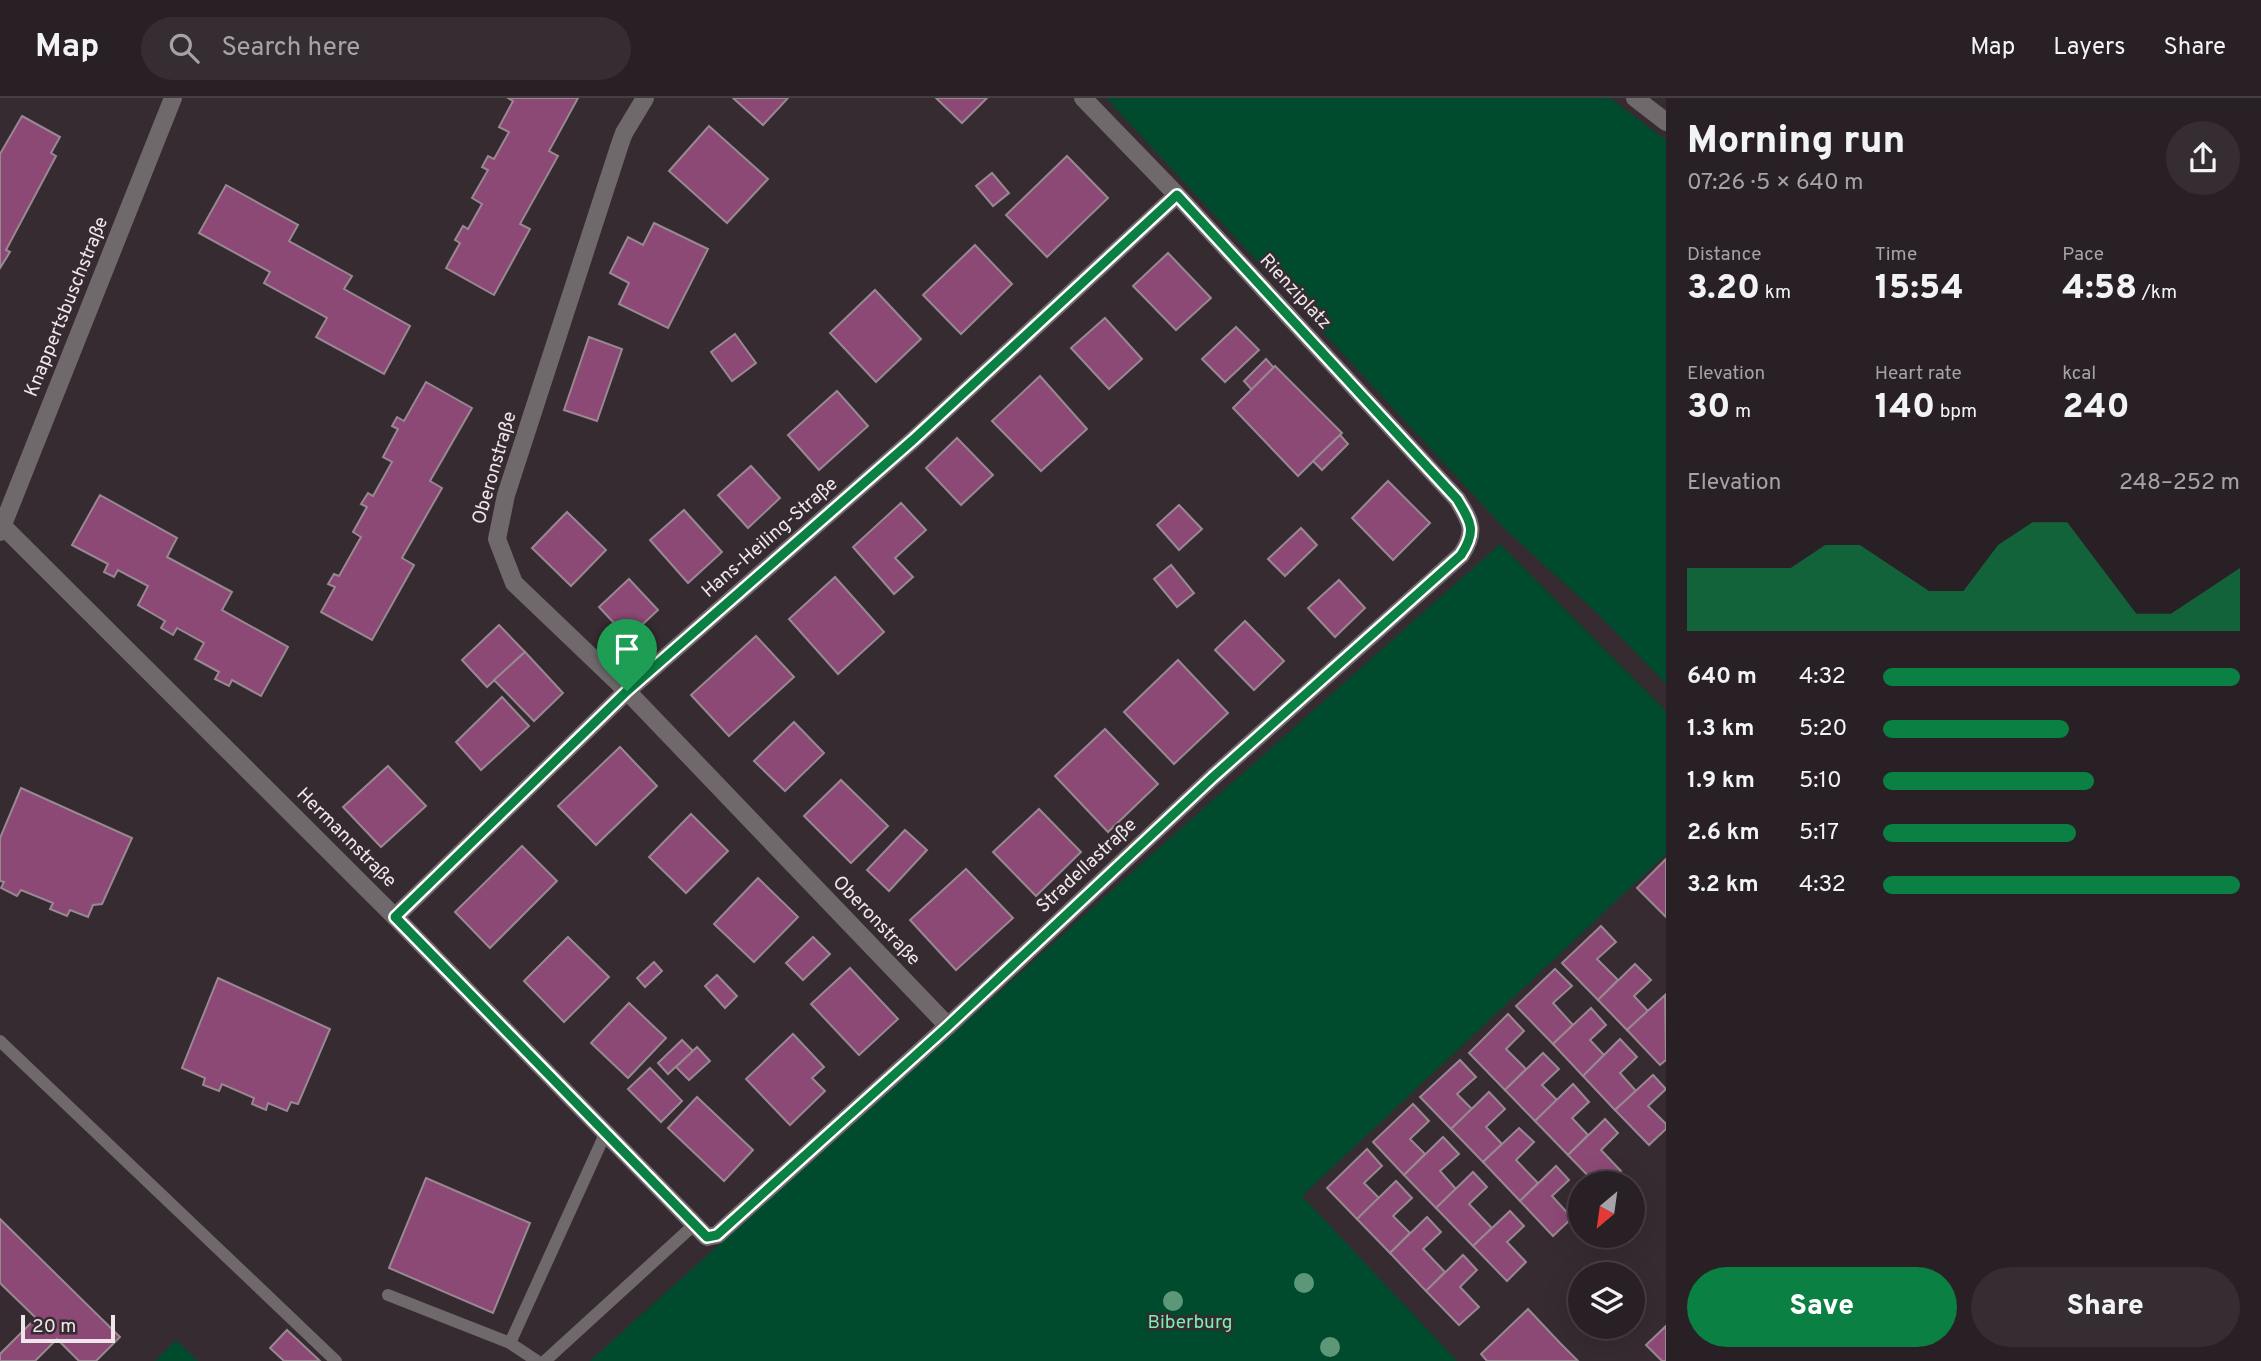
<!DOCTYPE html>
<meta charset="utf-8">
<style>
body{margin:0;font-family:Overpass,sans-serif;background:#352d32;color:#f1f3f6;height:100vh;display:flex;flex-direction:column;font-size:26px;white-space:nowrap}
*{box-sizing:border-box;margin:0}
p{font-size:23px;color:#a5a3a7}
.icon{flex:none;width:38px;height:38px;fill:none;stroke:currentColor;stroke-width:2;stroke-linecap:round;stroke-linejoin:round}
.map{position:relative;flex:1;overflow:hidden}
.panel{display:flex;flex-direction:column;background:#292026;width:595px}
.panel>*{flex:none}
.needle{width:46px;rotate:209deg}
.controls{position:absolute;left:1568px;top:1073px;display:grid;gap:14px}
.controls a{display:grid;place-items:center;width:77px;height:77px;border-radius:50%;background:#292026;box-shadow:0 7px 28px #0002,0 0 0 2px #453e43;font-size:35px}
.scale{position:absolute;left:21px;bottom:18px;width:94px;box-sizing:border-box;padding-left:7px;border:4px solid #efe6eb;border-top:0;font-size:19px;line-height:24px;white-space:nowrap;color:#efe6eb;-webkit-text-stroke:5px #372b32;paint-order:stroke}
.pin{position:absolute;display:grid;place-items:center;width:60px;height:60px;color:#fff;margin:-72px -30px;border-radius:50% 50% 50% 0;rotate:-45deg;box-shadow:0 0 7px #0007}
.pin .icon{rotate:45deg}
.round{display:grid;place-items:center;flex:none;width:74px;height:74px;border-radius:37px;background:#352d32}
.summary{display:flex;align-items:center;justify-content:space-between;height:119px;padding:0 21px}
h1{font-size:38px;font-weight:800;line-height:52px}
.figures{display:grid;grid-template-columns:repeat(3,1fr);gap:10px;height:119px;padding:7px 21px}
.figures div{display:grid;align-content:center}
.figures b{font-size:35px;font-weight:800}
.figures small{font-size:19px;font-weight:400}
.figures p{font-size:19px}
.chart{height:196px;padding:14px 21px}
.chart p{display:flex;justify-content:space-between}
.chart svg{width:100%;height:126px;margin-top:7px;fill:#0b8043;opacity:.7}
.button{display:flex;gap:14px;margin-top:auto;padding:14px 21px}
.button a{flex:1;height:80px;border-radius:42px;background:#0b8043;color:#fff;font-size:28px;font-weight:800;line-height:80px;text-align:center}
.button a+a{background:#352d32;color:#f1f3f6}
ul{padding:0 21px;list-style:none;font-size:23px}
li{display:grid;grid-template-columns:112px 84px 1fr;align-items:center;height:52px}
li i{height:18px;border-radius:9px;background:#0b8043}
header{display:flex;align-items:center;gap:42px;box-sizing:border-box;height:98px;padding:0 35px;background:#292026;border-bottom:2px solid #453e43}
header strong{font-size:33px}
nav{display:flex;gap:38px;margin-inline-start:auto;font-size:24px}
.search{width:490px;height:63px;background:#352d32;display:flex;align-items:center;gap:18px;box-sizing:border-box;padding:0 24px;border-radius:38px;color:#a5a3a7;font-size:26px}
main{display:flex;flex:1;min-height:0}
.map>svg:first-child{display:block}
.green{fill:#004b2d}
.building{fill:#8c4975;stroke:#988891;stroke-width:2}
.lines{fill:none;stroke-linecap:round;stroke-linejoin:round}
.lane{stroke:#6f696c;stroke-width:12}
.street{stroke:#6f696c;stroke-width:18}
.tree{fill:#5c9778}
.route-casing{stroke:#fff;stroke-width:14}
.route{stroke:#0b8043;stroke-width:9}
.labels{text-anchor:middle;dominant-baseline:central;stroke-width:5;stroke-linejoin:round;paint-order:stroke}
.street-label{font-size:19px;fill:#efe6eb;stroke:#372b32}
.park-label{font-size:19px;fill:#7befb2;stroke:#372b32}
</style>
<header>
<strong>Map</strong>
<div class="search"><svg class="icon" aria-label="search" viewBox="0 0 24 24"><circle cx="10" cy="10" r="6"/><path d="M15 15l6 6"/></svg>Search here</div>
<nav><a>Map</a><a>Layers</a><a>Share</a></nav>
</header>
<main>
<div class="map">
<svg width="1666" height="1263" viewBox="0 0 1666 1263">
<rect width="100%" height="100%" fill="#372b32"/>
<!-- green -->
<g class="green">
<path d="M1106 0H1610L1666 42V586L1599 517 1506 432Z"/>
<path d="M1500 446 1666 613V756L1302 1098 1457 1263H590L1122 783Z"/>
<path d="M176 1242 198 1263H155Z"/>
</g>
<!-- building -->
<g class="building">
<path d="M508 0H578L549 53 558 58 520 126 530 131 494 197 446 170 460 145 455 142 463 128 468 131 482 106 472 100 488 72 482 69 488 58 494 61 509 34 499 29 513 3Z"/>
<path d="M733 0H788L763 27Z"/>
<path d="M936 0H987L962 25Z"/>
<path d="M22 18 60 39 51 55 56 58 6 152 10 154 0 170V56Z"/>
<path d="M709 28 768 81 727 125 669 73Z"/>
<path d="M1067 58 1108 100 1047 159 1006 117Z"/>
<path d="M992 75 1009 95 993 108 976 88Z"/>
<path d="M226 87 298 127 289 143 352 178 344 191 410 228 384 276 316 239 327 220 264 185 270 174 199 135Z"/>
<path d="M654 125 708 151 668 230 619 206 629 185 610 175 628 139 643 147Z"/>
<path d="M975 147 1012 186 961 236 923 197Z"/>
<path d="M1168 155 1211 200 1176 232 1133 188Z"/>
<path d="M875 192 921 241 876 284 830 235Z"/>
<path d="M1105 220 1142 261 1109 291 1071 250Z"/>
<path d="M1236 229 1259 252 1225 284 1202 261Z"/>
<path d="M735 236 756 265 732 283 711 254Z"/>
<path d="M589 239 622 251 597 323 564 312Z"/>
<path d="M1266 261 1274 270 1252 292 1244 283Z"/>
<path d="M1275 268 1342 335 1298 378 1233 310Z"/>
<path d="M1040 278 1087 331 1041 373 992 323Z"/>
<path d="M426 284 472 310 430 383 442 390 402 460 414 467 372 542 321 514 335 489 328 486 334 476 339 478 361 439 353 434 367 409 361 406 368 395 373 398 392 364 383 359 398 331 392 328 397 319 404 323Z"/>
<path d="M837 293 868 328 819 372 788 337Z"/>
<path d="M1340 337 1348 346 1322 372 1313 363Z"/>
<path d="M957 340 993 377 961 407 926 370Z"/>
<path d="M751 368 780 400 748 430 718 397Z"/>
<path d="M1388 383 1430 425 1393 462 1352 420Z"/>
<path d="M100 397 177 440 167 459 232 494 222 512 288 549 261 598 232 582 229 588 215 581 219 574 195 561 204 545 177 530 173 537 161 530 165 523 138 507 148 488 118 472 114 479 104 474 108 466 72 447Z"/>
<path d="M901 405 926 432 895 460 913 479 894 496 853 449Z"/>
<path d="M1179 407 1202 431 1179 452 1157 427Z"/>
<path d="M684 412 722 454 688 485 650 442Z"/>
<path d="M567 414 606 452 571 488 532 450Z"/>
<path d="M1301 430 1317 447 1285 478 1268 461Z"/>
<path d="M1171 467 1194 495 1177 509 1154 481Z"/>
<path d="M835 479 884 534 838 576 789 521Z"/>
<path d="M629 481 658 512 628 540 599 509Z"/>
<path d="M1339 482 1365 510 1335 539 1308 510Z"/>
<path d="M1245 523 1284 563 1254 592 1215 552Z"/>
<path d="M499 527 525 554 487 589 462 562Z"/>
<path d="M756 538 794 579 729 638 691 597Z"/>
<path d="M525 554 563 595 534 623 494 582Z"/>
<path d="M1178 562 1228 615 1174 666 1124 614Z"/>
<path d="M502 599 529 628 481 672 456 644Z"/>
<path d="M794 624 824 655 785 693 754 663Z"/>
<path d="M1105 631 1158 686 1108 734 1055 678Z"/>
<path d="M620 649 657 688 596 747 558 708Z"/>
<path d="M388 668 426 708 381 749 343 709Z"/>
<path d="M841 682 888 728 851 765 804 718Z"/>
<path d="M21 690 132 740 102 806 93 807 88 819 70 812 67 818 50 811 53 805 21 792 17 798 1 790 4 784 0 783V740Z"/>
<path d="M1039 711 1081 754 1036 798 993 754Z"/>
<path d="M691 716 728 753 686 795 649 759Z"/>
<path d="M905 732 927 752 889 793 867 772Z"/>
<path d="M522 748 557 783 490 850 455 814Z"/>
<path d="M1666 761V819L1637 790Z"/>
<path d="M966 771 1013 820 956 872 910 822Z"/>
<path d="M758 780 798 819 754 864 714 826Z"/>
<path d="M1601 828 1616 844 1597 861 1618 882 1598 902 1562 865Z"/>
<path d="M568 839 609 879 564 924 524 883Z"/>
<path d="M813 839 830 856 803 882 786 865Z"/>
<path d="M654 864 662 873 645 889 637 880Z"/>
<path d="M1635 866 1651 882 1634 898 1648 913 1627 932 1598 902Z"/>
<path d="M850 870 898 921 859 957 811 906Z"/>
<path d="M1555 871 1572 888 1553 905 1573 927 1553 946 1516 908Z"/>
<path d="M717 877 737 898 725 910 705 888Z"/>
<path d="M218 880 330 931 298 1006 291 1004 287 1013 268 1005 266 1012 252 1006 254 1000 222 986 219 993 203 987 205 980 182 970Z"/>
<path d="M1665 897 1666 962 1660 967 1627 932Z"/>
<path d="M629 905 666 940 628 980 591 945Z"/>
<path d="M1591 910 1606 927 1590 942 1604 957 1583 978 1553 946Z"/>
<path d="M1508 916 1524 933 1506 951 1526 971 1505 992 1469 955Z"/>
<path d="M793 936 824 969 812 980 825 993 790 1027 746 981Z"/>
<path d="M1620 941 1637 959 1620 975 1636 993 1615 1012 1583 978Z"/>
<path d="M682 942 693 953 668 976 658 965Z"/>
<path d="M697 949 710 963 689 982 676 969Z"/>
<path d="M1543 955 1559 971 1542 987 1557 1002 1535 1023 1505 992Z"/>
<path d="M1460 962 1476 979 1457 996 1472 1011 1451 1031 1420 999Z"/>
<path d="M650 970 682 1003 661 1024 628 991Z"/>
<path d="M1653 977 1666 991 1648 1008 1666 1026V1031L1649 1047 1615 1012Z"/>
<path d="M1573 986 1589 1004 1572 1020 1588 1037 1568 1057 1535 1023Z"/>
<path d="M1489 994 1505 1011 1486 1029 1502 1046 1483 1064 1451 1031Z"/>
<path d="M697 999 753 1052 724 1083 668 1030Z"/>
<path d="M1413 1006 1429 1023 1410 1041 1425 1056 1404 1077 1373 1044Z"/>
<path d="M1605 1021 1618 1035 1601 1052 1621 1073 1608 1085H1595L1568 1057Z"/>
<path d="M1519 1030 1534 1044 1516 1062 1538 1085 1520 1103 1483 1064Z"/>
<path d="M1443 1039 1459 1056 1440 1073 1456 1091 1436 1110 1404 1077Z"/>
<path d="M1367 1051 1382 1068 1364 1085 1379 1100 1357 1121 1327 1090Z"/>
<path d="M1556 1068 1569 1082 1552 1098 1572 1120 1553 1138 1520 1103Z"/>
<path d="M1473 1074 1487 1089 1469 1106 1492 1130 1473 1148 1436 1110Z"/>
<path d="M426 1080 530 1125 493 1215 389 1170Z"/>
<path d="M1396 1083 1412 1100 1393 1118 1410 1135 1390 1155 1357 1121Z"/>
<path d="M1510 1113 1524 1128 1507 1144 1526 1164 1507 1183 1473 1148Z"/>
<path d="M1427 1119 1441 1134 1423 1151 1445 1174 1426 1193 1390 1155Z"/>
<path d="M0 1121 120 1239 96 1263H79L57 1241 35 1263H0V1256L36 1220 0 1185Z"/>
<path d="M1463 1157 1477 1172 1460 1189 1479 1209 1459 1227 1426 1193Z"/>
<path d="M1528 1211 1560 1245 1578 1263H1487L1481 1256Z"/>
<path d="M1666 1228V1263H1662L1646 1247Z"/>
<path d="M287 1232 320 1263H284L270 1250Z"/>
</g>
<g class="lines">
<!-- lane -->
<g class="lane">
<path d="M0 943 336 1263"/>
<path d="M388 1197 510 1245 537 1263"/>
<path d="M510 1245 606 1034"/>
<path d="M545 1263 695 1126"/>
</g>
<!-- street -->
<g class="street">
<path d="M645 0 624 35 620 46 506 397 497 441 514 485 627 593 948 928"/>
<path d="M1635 0 1666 24"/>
<path d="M3 428 395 819 707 1139 717 1137 948 928 1213 679 1461 457C1477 433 1471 424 1457 401L1177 97 1083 0"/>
<path d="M0 434 173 0"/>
<path d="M395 819 627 593 914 341 1177 97"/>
</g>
</g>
<!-- trees -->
<g class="tree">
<circle cx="1304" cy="1185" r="10"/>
<circle cx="1173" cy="1203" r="10"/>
<circle cx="1330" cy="1249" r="10"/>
</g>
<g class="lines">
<!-- route casing -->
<g class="route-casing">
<path id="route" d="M1177 97 1457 401C1471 424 1477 433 1461 457L1213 679 948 928 717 1137 707 1139 395 819 627 593 914 341Z"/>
</g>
<!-- route -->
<use href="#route" class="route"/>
</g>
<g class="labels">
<!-- street labels -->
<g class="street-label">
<text transform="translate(1295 194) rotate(47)">Rienziplatz</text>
<text transform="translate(67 209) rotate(-68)">Knappertsbuschstraße</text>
<text transform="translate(495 370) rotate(-74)">Oberonstraße</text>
<text transform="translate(770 440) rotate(-41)">Hans-Heiling-Straße</text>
<text transform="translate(346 740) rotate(45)">Hermannstraße</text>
<text transform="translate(1087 768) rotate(-43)">Stradellastraße</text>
<text transform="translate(876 823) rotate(46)">Oberonstraße</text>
</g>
<!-- park labels -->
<g class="park-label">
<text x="1190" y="1225">Biberburg</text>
</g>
</g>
</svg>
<div class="controls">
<a><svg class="needle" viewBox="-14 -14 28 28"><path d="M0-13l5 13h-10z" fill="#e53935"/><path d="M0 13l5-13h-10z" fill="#a5a3a7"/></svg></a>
<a><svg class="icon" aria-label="layers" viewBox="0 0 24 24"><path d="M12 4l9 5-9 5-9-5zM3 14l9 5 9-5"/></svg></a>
</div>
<div class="scale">20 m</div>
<div class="pin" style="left:627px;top:593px;background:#1e9e55"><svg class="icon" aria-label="arrive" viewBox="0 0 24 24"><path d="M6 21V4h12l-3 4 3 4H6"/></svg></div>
</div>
<section class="panel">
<div class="summary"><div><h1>Morning run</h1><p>07:26 · 5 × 640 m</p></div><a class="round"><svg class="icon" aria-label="share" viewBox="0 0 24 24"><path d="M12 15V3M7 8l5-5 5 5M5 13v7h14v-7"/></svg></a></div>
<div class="figures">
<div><p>Distance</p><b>3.20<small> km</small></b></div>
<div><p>Time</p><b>15:54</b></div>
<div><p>Pace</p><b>4:58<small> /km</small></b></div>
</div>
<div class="figures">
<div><p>Elevation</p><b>30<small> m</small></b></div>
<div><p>Heart rate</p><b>140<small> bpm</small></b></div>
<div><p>kcal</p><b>240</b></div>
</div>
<div class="chart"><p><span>Elevation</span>248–252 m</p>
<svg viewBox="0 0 160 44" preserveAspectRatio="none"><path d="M0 44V22L10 22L20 22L30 22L40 14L50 14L60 22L70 30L80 30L90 14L100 6L110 6L120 22L130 38L140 38L150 30L160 22V44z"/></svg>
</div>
<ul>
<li><b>640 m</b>4:32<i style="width:100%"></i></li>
<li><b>1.3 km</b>5:20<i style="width:52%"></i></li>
<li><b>1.9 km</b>5:10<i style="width:59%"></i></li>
<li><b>2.6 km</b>5:17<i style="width:54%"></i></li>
<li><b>3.2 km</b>4:32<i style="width:100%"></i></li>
</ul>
<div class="button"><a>Save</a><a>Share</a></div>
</section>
</main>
